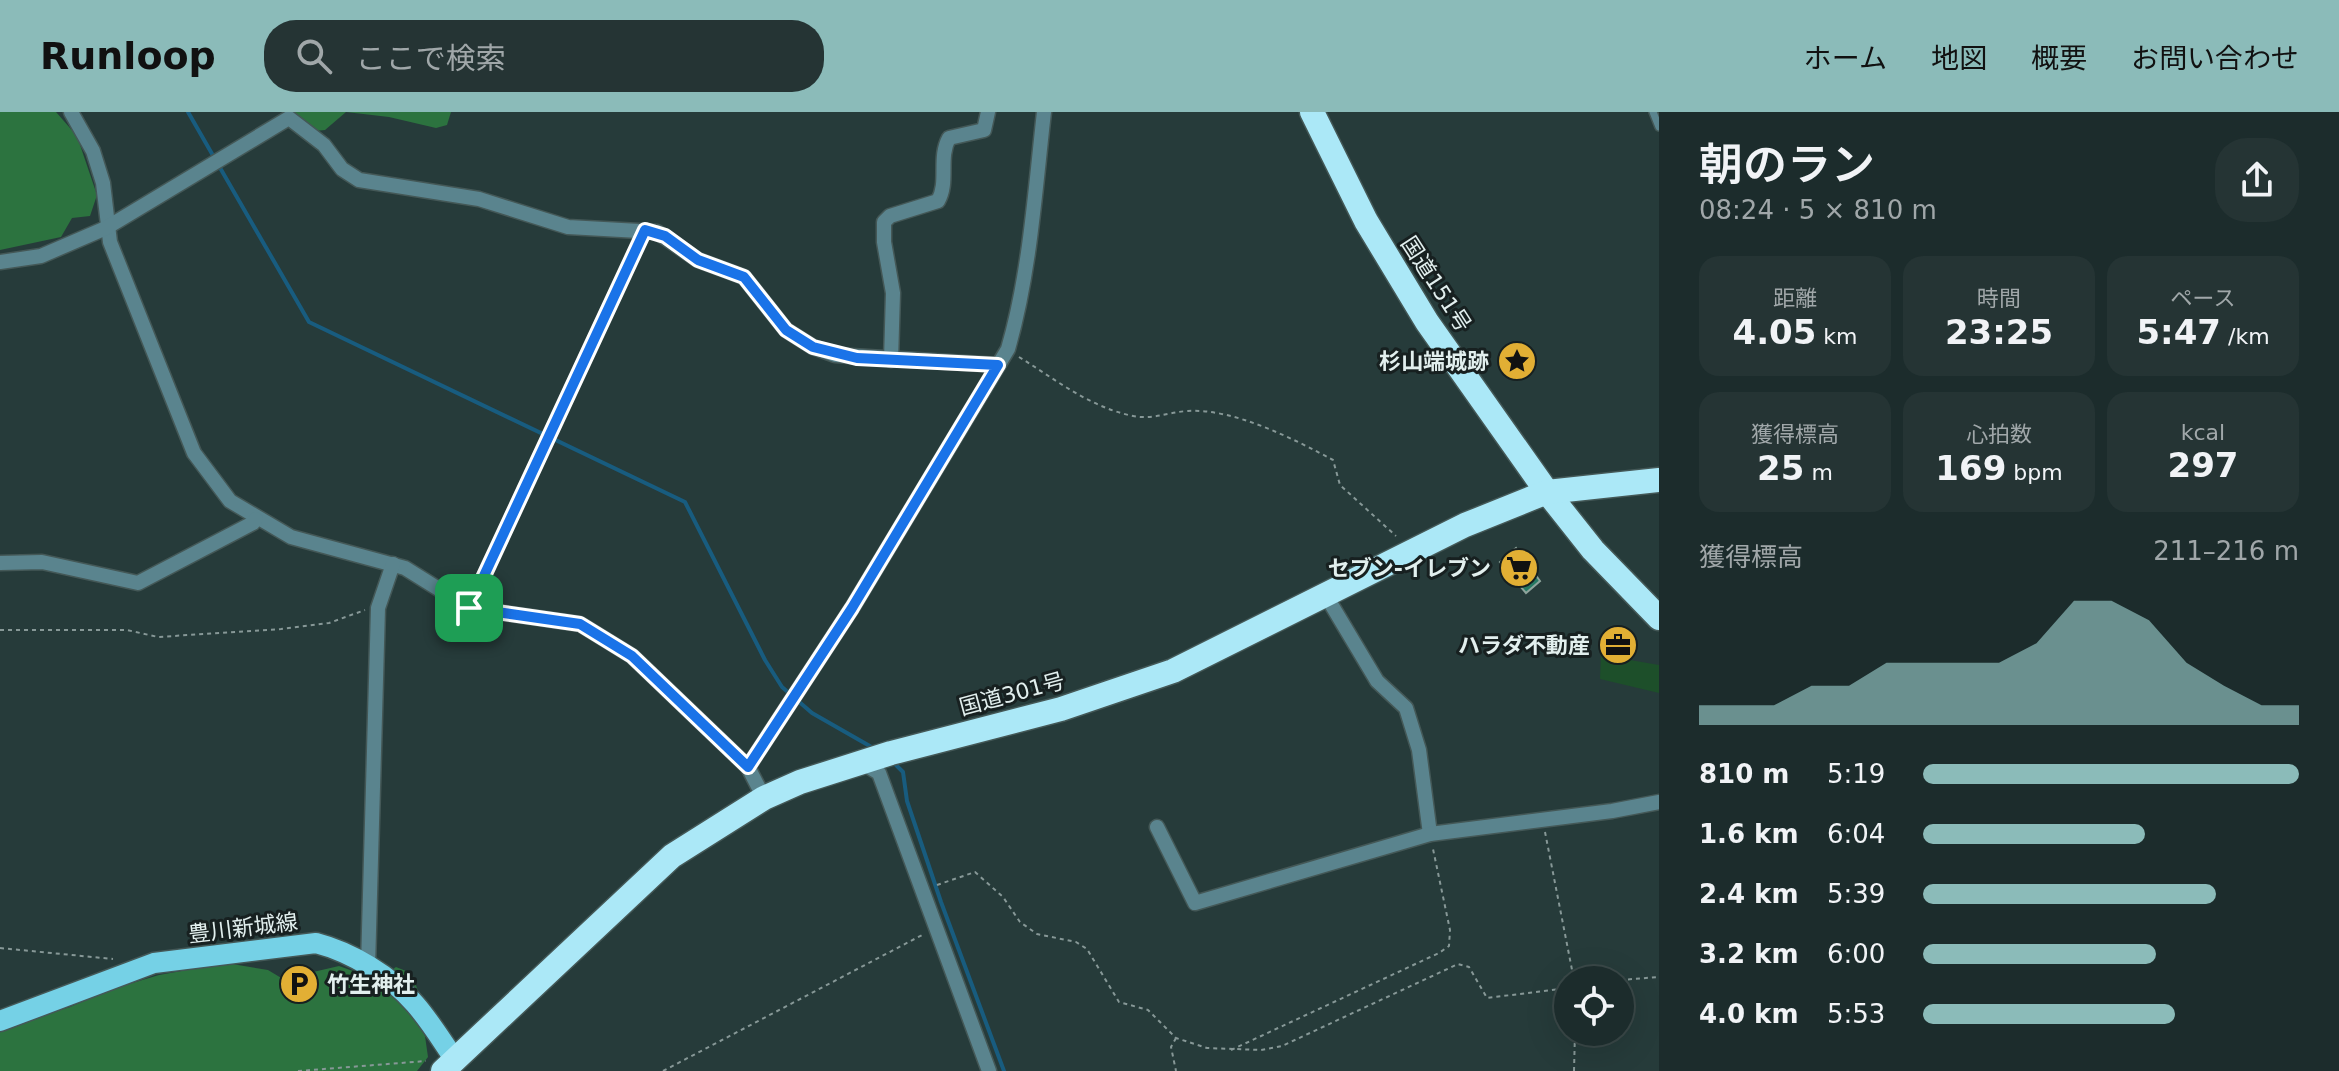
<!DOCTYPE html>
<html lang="ja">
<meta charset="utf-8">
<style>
body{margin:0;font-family:"DejaVu Sans","Noto Sans JP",sans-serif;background:#253434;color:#f1f3f6;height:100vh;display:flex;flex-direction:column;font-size:30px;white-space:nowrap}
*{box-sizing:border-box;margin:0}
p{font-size:26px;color:#a0a7a9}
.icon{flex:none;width:44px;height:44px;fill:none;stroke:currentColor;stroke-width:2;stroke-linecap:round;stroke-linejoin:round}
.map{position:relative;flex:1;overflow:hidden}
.sheet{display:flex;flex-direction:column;background:#1c2c2c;width:680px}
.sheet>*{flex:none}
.tools{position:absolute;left:1554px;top:854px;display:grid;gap:16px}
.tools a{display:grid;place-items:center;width:80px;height:80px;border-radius:50%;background:#1c2c2c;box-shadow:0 8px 32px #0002,0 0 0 2px #3a4848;font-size:40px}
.pin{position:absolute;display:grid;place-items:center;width:68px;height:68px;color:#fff;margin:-34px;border-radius:16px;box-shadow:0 4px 12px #0006}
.round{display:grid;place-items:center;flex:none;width:84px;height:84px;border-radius:32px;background:#253434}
.headline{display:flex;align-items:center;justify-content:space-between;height:136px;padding:0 40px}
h1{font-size:44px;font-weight:600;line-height:60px}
.metrics{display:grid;grid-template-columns:repeat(3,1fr);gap:12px;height:136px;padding:8px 40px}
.metrics div{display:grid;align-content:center;border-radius:20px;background:#253434;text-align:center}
.metrics b{font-size:34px;font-weight:600}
.metrics small{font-size:22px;font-weight:400}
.metrics p{font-size:22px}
.chart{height:224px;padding:16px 40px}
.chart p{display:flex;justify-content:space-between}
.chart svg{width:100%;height:144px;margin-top:8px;fill:#8bbbb9;opacity:.7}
ul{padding:0 40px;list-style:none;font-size:26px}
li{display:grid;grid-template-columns:128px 96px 1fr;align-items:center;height:60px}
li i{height:20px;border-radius:10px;background:#8bbbb9}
header{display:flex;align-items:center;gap:48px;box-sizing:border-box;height:112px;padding:0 40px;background:#8bbbb9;color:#111}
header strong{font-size:38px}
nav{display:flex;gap:44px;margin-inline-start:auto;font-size:28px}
.search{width:560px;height:72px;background:#253434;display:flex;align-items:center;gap:20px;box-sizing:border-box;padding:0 28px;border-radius:32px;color:#a0a7a9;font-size:30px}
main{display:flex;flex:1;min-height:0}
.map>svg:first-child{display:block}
.green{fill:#1d4f2a}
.forest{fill:#2c733f}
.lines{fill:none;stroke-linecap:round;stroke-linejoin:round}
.stream{stroke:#185c7f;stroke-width:4}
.building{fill:#267963;stroke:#8ea49c;stroke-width:2}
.lane-casing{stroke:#445857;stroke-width:10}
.street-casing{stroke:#445857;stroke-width:17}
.primary-casing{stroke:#445857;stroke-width:23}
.highway-casing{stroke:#445857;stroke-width:27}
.path{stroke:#879897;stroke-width:2;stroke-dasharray:4 4;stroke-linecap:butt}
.lane{stroke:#5a848e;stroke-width:7}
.street{stroke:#5a848e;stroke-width:14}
.primary{stroke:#75d1e6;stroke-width:20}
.highway{stroke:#abe8f7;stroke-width:24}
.route-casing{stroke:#fff;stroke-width:16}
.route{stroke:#1a73e8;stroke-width:10}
.labels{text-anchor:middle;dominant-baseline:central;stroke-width:6;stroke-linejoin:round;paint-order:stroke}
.street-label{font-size:22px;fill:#e2efee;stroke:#172020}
.poi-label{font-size:22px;font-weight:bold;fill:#e2efee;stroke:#172020;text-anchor:end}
</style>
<header>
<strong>Runloop</strong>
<div class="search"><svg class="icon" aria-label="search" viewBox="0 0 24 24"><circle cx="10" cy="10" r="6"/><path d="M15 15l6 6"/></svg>ここで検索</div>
<nav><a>ホーム</a><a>地図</a><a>概要</a><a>お問い合わせ</a></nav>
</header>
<main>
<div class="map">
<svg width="1659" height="959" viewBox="0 0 1659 959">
<rect width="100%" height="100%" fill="#263b3a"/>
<!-- green -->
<path class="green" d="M1601 543 1659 553V581L1600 567Z"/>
<!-- forest -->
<g class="forest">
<path d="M0 0H56L77 24 97 83 90 104 72 106 61 125 0 138Z"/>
<path d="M290 0H451L447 13 436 16 389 5 346 0 325 18 315 19Z"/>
<path d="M226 851 268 858 283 867 339 854 378 868 396 855 411 861 419 881 415 903 425 924 428 945 417 959H0V916L70 895 109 878 159 863Z"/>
</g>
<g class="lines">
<!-- stream -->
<g class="stream">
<path d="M188 0 215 47"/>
<path d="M219 54 309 210 685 390 765 548 782 575 812 601 875 637"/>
<path d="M892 649 903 660 907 689 941 790 1004 959"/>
</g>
</g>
<!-- building -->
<path class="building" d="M1516 436 1540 469 1526 481 1500 450Z"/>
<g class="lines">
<!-- lane casing -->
<g class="lane-casing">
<path id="lane" d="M1653 0 1659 15"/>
</g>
<!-- street casing -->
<g class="street-casing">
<g id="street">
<path d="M71 0 93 39 103 71 110 130 194 341 230 389 291 425 405 456 469 496 580 512 632 544 748 655 764 686"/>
<path d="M0 150 41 144 106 116 289 6 324 33 342 57 359 68 479 87 568 115 657 120 698 148 744 165 786 218 813 235 835 243 998 253"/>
<path d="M891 248 893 181 884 130V110L890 104 938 89C949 70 938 46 949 26L984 18 988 0"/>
<path d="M0 451 42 450 138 471 253 411 256 407"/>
<path d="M1325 482 1377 569 1406 596 1419 638 1430 722"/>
<path d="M861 650 879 661 989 959"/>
<path d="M748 655 852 496 1008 237C1030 161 1035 79 1044 0"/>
<path d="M1157 715 1195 791 1430 722 1612 699 1659 690"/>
<path d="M368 854 378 496 393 452"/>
</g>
</g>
<!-- primary casing -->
<g class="primary-casing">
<path id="primary" d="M0 909 154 851 316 831C351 840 391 864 415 892 430 909 442 929 455 948"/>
</g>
<!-- highway casing -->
<g class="highway-casing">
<g id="highway">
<path d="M1312 0 1366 109 1427 210 1547 380 1593 438 1659 506"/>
<path d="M443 959 672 744 764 686 800 670 891 641 1061 597 1173 559 1465 413 1547 380 1659 368"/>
</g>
</g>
<!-- path -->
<g class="path">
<path d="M1019 245C1055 267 1089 295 1133 304 1153 308 1168 300 1188 299 1233 296 1294 327 1333 348L1340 373 1396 424"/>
<path d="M475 483 640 134"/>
<path d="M0 518H127L158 525 281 517 329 511 365 498"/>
<path d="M1545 720 1574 868"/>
<path d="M937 773 975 760 1003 785 1020 810 1037 822 1076 830 1087 837 1119 890 1148 898 1176 926 1207 936 1261 938 1282 934 1458 852 1469 855 1487 886 1568 876"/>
<path d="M0 836 113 847"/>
<path d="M1620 868 1659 865"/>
<path d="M1176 926 1171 935 1176 959"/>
<path d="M1231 938 1439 841 1449 834 1450 818 1433 737"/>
<path d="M298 959 426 949"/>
<path d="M663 959 924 822"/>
<path d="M1574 959 1575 920"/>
</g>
<!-- lane -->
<use href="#lane" class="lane"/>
<!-- street -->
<use href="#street" class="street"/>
<!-- primary -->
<use href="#primary" class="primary"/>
<!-- highway -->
<use href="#highway" class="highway"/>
</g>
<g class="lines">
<!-- route casing -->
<g class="route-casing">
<path id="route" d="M645 118 665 124 698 148 744 165 786 218 813 235 857 246 998 253 852 496 748 655 632 544 580 512 469 496Z"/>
</g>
<!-- route -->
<use href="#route" class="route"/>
</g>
<!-- icons -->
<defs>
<g id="sight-disc" transform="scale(2)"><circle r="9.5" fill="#e2af34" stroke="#172020"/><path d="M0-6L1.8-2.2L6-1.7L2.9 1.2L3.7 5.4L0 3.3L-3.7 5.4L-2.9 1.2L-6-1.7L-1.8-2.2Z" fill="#111"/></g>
<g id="supermarket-disc" transform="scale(2)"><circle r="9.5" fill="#e2af34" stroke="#172020"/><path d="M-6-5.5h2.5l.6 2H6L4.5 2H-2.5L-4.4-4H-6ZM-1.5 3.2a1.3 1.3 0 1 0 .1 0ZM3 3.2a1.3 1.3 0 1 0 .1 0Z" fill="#111"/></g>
<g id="office-disc" transform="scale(2)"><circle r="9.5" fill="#e2af34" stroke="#172020"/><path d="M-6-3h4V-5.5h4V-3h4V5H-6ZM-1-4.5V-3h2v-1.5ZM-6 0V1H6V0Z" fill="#111"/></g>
<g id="parking-disc" transform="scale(2)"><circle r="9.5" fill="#e2af34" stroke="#172020"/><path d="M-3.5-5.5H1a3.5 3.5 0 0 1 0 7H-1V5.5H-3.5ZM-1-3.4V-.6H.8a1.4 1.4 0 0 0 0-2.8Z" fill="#111"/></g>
</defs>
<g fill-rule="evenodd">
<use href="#sight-disc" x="1517" y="249"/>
<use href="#supermarket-disc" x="1519" y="456"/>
<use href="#office-disc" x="1618" y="533"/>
<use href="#parking-disc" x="299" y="872"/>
</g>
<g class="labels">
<!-- street labels -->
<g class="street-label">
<text transform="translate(1436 172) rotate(57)">国道151号</text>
<text transform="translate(1012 582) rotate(-15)">国道301号</text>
<text transform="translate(243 816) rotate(-7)">豊川新城線</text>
</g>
<!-- poi labels -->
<g class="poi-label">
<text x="1489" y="249">杉山端城跡</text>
<text x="1491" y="456">セブン-イレブン</text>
<text x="1590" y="533">ハラダ不動産</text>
<text x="327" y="872" text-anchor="start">竹生神社</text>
</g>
</g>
</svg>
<div class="tools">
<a><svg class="icon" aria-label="locate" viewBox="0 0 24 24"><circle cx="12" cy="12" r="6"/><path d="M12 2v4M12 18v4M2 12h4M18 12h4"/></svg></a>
</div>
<div class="pin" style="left:469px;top:496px;background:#1e9e55"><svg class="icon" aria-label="arrive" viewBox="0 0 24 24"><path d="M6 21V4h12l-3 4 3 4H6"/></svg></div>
</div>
<section class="sheet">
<div class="headline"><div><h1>朝のラン</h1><p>08:24 · 5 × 810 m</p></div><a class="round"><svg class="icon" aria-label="share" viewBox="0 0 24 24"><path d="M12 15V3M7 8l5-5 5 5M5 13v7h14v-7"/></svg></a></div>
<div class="metrics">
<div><p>距離</p><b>4.05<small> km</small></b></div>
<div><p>時間</p><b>23:25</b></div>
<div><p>ペース</p><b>5:47<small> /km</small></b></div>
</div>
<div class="metrics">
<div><p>獲得標高</p><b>25<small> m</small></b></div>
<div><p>心拍数</p><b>169<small> bpm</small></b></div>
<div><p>kcal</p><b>297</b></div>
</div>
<div class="chart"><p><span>獲得標高</span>211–216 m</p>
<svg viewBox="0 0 160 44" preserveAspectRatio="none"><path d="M0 44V38L10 38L20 38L30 32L40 32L50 25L60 25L70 25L80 25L90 19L100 6L110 6L120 12L130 25L140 32L150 38L160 38V44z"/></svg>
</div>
<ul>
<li><b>810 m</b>5:19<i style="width:100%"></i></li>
<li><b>1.6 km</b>6:04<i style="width:59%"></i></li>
<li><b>2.4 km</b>5:39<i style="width:78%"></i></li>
<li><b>3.2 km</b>6:00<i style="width:62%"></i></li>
<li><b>4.0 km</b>5:53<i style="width:67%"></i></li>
</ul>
</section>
</main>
